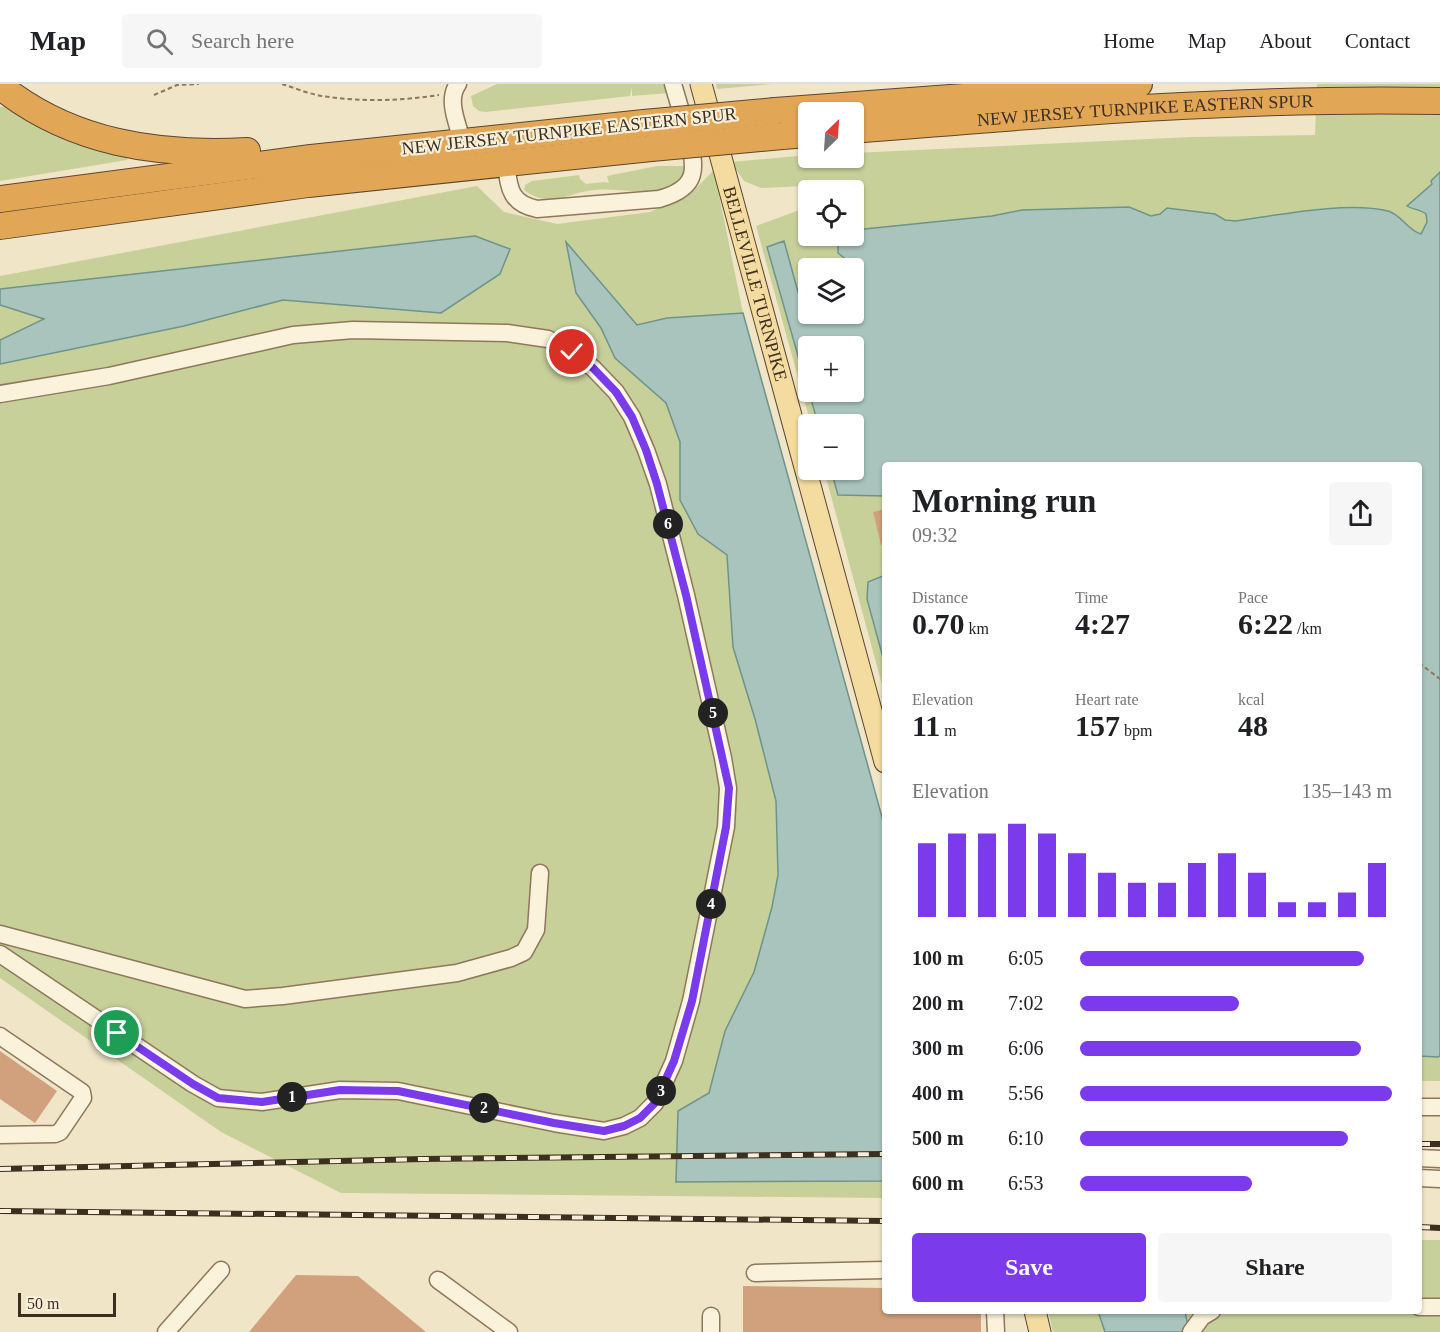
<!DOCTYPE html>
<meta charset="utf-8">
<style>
body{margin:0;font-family:"Times New Roman",serif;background:#f6f6f6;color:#202124;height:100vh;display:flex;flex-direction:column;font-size:22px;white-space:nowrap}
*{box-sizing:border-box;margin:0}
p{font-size:20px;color:#757577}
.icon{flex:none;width:33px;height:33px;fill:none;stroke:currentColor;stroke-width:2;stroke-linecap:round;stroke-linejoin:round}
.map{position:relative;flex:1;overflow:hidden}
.panel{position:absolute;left:882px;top:378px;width:540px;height:852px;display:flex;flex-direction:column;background:#fff;border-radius:6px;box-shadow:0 2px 4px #0004}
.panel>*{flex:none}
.needle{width:39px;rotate:25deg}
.fabs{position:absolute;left:798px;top:18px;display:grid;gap:12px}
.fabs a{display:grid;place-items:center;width:66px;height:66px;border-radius:6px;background:#fff;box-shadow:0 2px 4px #0004;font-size:30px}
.scale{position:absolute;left:18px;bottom:15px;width:98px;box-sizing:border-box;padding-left:6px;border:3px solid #3d2f20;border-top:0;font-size:16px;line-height:21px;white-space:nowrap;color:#3d2f20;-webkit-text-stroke:4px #f7efd7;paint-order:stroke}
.pin{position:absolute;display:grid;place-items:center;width:51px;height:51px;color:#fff;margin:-26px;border:3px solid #fff;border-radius:50%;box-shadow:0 2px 6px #0007}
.km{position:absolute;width:30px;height:30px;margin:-15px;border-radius:50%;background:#222;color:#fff;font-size:16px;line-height:30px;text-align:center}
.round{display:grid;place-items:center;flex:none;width:63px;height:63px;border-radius:6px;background:#f6f6f6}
.overview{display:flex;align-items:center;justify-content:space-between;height:102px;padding:0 30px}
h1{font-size:33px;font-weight:800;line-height:45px}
.stats{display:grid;grid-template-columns:repeat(3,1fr);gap:9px;height:102px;padding:6px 30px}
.stats div{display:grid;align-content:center}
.stats b{font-size:30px;font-weight:800}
.stats small{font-size:16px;font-weight:400}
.stats p{font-size:16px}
.chart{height:168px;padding:12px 30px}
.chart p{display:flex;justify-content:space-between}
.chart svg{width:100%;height:108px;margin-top:6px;stroke:#7c3aed;stroke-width:6}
.action{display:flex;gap:12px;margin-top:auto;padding:12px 30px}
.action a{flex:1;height:69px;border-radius:6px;background:#7c3aed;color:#fff;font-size:24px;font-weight:800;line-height:69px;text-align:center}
.action a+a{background:#f6f6f6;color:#202124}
ul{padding:0 30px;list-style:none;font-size:20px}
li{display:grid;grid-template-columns:96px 72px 1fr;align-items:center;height:45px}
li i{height:15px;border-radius:8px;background:#7c3aed}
header{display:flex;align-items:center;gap:36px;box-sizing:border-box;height:84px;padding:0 30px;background:#fff;border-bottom:2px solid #e0e0e0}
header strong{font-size:28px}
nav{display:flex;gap:33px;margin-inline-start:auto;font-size:21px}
.search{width:420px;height:54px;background:#f6f6f6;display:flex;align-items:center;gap:15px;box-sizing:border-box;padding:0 21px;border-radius:6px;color:#757577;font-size:22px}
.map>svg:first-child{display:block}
.green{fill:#c8d09a;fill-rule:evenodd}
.water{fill:#a9c4bd;stroke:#6e938b;stroke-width:1.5}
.building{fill:#d0a17c}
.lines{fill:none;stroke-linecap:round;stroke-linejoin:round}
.minor-casing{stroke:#8e775b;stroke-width:19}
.major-casing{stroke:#5b452f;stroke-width:23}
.highway-casing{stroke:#5b452f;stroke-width:28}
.path{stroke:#8e775b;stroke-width:2;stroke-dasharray:4.5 3;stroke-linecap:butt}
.minor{stroke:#faf2db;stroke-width:16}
.major{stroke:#f4db9f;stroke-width:21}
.highway{stroke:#e2a756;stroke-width:26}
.rail-casing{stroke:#3d2f20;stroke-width:6}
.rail{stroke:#f7efd7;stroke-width:4;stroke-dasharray:11;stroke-linecap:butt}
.highway-bridge-casing{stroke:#5b452f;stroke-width:28;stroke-linecap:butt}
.highway-bridge{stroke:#e2a756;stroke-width:26}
.route-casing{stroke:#fff;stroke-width:12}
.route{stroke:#7c3aed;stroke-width:8}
.labels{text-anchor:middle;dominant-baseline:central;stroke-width:4.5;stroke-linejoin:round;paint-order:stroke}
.street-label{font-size:18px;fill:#3d2f20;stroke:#f7efd7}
</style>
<header>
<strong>Map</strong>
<div class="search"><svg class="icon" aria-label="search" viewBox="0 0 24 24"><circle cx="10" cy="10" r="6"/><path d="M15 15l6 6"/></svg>Search here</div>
<nav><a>Home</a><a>Map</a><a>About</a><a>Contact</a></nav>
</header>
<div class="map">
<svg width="1440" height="1248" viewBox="0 0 1440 1248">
<rect width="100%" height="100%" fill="#f0e5c7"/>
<!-- green -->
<g class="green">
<path d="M497 0H665L669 9 632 12V3L630 12 486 28 479 27 473 22 471 12Z"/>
<path d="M716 0H772L717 5Z"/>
<path d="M1317 0H1440V997H1419V381H885V612L824 386H854V340H811L756 142 808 123V152H854V106H836V103L827 101 761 104 744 97 731 78 808 71V74H854V69L1191 53 1315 51ZM808 184H854V230H808ZM808 262H854V308H808Z"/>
<path d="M11 21 129 70 127 76 0 97V23Z"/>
<path d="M657 82H687C671 120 626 103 595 106 567 108 551 126 524 106L525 101 532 97 579 91 580 95 586 100 603 98 609 99 607 92Z"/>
<path d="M714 86 743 229 667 234 637 241 567 160 576 209 601 244 615 274 666 319 680 358V417L698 450 727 471 733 563 755 635 776 717 778 791 772 823 754 888 725 947 709 1009 676 1097H885V1114L341 1109 221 1048 0 894V280L184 242 283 216 441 229 475 152 0 205V192L477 102 504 128 557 140 650 128 692 108Z"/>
<path d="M0 221 45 235 0 256Z"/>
<path d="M1419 1156H1440V1248H1053L1048 1227H1419Z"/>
</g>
<!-- water -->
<g class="water">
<path d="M1440 88V972L1438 973 1419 972V381H885V412L838 411 831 386H854V340H818L809 308H854V262H808V307L767 163 784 157 803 226 807 229 854 230V198L859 186 838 169V162L847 152H854L855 146 992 132 1022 126 1129 123 1151 132 1160 130 1167 124 1215 130 1225 136 1236 137C1279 131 1347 117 1388 127 1402 131 1407 146 1421 150L1427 138 1426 130C1420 125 1413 126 1407 122L1432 100 1431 97Z"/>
<path d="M475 152 510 165 500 190 441 229 283 216 184 242 0 280V256L44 235 0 221V205Z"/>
<path d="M566 158 637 241 667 234 743 229 885 744V1097L676 1098 678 1027 709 1009 725 947 754 888 772 823 778 791 776 717 755 635 733 563 727 471 698 450 680 416V358L666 319 615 274 601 244 576 209Z"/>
<path d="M885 491V581L867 515 868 498Z"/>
<path d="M1098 1227H1185L1189 1248H1105Z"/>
</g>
<!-- building -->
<g class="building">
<path d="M885 425V461H881L873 428Z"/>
<path d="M0 967 57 1007 35 1039 0 1015Z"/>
<path d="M296 1191 358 1192 426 1248H249Z"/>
<path d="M743 1202 885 1204V1227H981V1248H743Z"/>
</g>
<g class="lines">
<!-- minor casing -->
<g class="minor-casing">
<g id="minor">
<path d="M458 0C446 16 458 40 462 57"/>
<path d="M506 79C509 103 509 119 537 125L659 115C699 104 697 85 687 50 683 33 678 17 673 0"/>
<path d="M0 310 109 292 293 251 353 246 507 249 548 255 572 268 593 284 616 308 632 333 646 366 658 400 686 511 723 674 728 704 726 743 691 917 674 977 655 1019 640 1034 624 1042 604 1047 554 1039 398 1007 340 1006 262 1018 218 1014 193 1000 0 870"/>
<path d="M0 850 245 915 283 912 457 889 511 874 524 868 536 846 540 789"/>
<path d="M0 952 82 1008 83 1014 60 1048 55 1050 0 1051"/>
<path d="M1419 1023H1440"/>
<path d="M1419 1074 1440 1075"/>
<path d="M1419 1094 1440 1095"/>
<path d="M755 1189 885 1186"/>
<path d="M438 1196 509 1248"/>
<path d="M1419 1223H1440"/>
<path d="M995 1227 996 1248"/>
<path d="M711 1232V1248"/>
<path d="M166 1248 221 1186"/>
<path d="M1191 1248 1202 1233 1212 1227"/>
</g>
</g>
<!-- major casing -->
<g class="major-casing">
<g id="major">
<path id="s1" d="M701 0 885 678"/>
<path d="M1035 1227 1040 1248"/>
</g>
</g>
<!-- highway casing -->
<g class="highway-casing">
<g id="highway">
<path d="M0 2C71 59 158 72 247 67"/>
<path d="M775 27 1139 0"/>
<path id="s2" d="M854 46C1048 30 1244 13 1440 17"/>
<path d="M782 52 808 50"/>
<path d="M0 115 311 74 644 39"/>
<path d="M0 142 308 100 651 64"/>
</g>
</g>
<!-- path -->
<g class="path">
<path d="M282 0C295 4 309 10 322 12 360 18 401 17 439 11"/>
<path d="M154 11 177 1 199 0"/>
<path d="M1419 579 1440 595"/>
</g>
<!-- minor -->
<use href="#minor" class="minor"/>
<!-- major -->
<use href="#major" class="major"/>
<!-- highway -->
<use href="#highway" class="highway"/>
<!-- rail casing -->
<g class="rail-casing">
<g id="rail">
<path d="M1419 1060H1440"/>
<path d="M0 1085 423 1075 885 1070"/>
<path d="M0 1127 885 1137"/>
<path d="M1419 1143 1440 1144"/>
</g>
</g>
<!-- rail -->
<use href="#rail" class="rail"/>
<!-- highway-bridge casing -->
<g class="highway-bridge-casing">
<g id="highway-bridge">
<path d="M644 39 775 27"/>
<path d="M651 64 782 52"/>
</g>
</g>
<!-- highway-bridge -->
<use href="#highway-bridge" class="highway-bridge"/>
</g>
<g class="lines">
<!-- route casing -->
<g class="route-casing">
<path id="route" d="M117 949 193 1000 218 1014 262 1018 340 1006 398 1007 554 1039 604 1047 624 1042 640 1034 655 1019 674 977 692 917 726 743 729 704 686 511 657 400 646 366 632 333 616 308 593 284 572 268"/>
</g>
<!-- route -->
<use href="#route" class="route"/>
</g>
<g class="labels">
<!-- street labels -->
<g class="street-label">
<text stroke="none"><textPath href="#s2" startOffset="292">NEW JERSEY TURNPIKE EASTERN SPUR</textPath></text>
<text transform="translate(569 47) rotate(-6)">NEW JERSEY TURNPIKE EASTERN SPUR</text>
<text stroke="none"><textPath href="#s1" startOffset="207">BELLEVILLE TURNPIKE</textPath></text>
</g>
</g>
</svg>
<div class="fabs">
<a><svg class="needle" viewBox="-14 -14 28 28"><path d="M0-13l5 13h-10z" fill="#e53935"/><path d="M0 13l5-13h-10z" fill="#757577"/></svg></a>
<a><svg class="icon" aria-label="locate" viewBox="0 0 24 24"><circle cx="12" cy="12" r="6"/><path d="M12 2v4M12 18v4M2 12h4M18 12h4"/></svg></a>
<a><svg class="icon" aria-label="layers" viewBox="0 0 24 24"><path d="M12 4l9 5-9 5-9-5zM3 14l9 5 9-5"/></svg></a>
<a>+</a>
<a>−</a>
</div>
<div class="scale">50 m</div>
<div class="pin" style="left:117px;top:949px;background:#1e9e55"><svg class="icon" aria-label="arrive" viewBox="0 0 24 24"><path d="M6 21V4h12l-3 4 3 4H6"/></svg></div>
<div class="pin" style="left:572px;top:268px;background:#d93025"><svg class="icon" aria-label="check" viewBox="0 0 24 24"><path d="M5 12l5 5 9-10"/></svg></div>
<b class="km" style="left:292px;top:1013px">1</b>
<b class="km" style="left:484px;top:1024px">2</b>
<b class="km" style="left:661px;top:1007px">3</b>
<b class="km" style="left:711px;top:820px">4</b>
<b class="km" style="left:713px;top:629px">5</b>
<b class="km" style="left:668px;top:440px">6</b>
<section class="panel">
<div class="overview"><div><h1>Morning run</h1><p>09:32</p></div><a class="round"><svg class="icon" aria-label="share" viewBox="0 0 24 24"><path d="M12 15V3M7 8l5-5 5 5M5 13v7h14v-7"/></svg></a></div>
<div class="stats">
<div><p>Distance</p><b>0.70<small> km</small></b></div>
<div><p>Time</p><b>4:27</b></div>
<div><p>Pace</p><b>6:22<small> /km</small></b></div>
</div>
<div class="stats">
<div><p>Elevation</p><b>11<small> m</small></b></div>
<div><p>Heart rate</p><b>157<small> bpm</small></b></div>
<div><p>kcal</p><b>48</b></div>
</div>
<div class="chart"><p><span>Elevation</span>135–143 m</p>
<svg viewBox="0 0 160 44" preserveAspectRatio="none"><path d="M5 44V14M15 44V10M25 44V10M35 44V6M45 44V10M55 44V18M65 44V26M75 44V30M85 44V30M95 44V22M105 44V18M115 44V26M125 44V38M135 44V38M145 44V34M155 44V22"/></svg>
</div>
<ul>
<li><b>100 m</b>6:05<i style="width:91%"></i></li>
<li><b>200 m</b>7:02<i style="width:51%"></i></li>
<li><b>300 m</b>6:06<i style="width:90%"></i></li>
<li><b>400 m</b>5:56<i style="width:100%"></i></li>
<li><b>500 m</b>6:10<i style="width:86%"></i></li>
<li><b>600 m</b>6:53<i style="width:55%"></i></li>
</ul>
<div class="action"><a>Save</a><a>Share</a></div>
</section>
</div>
